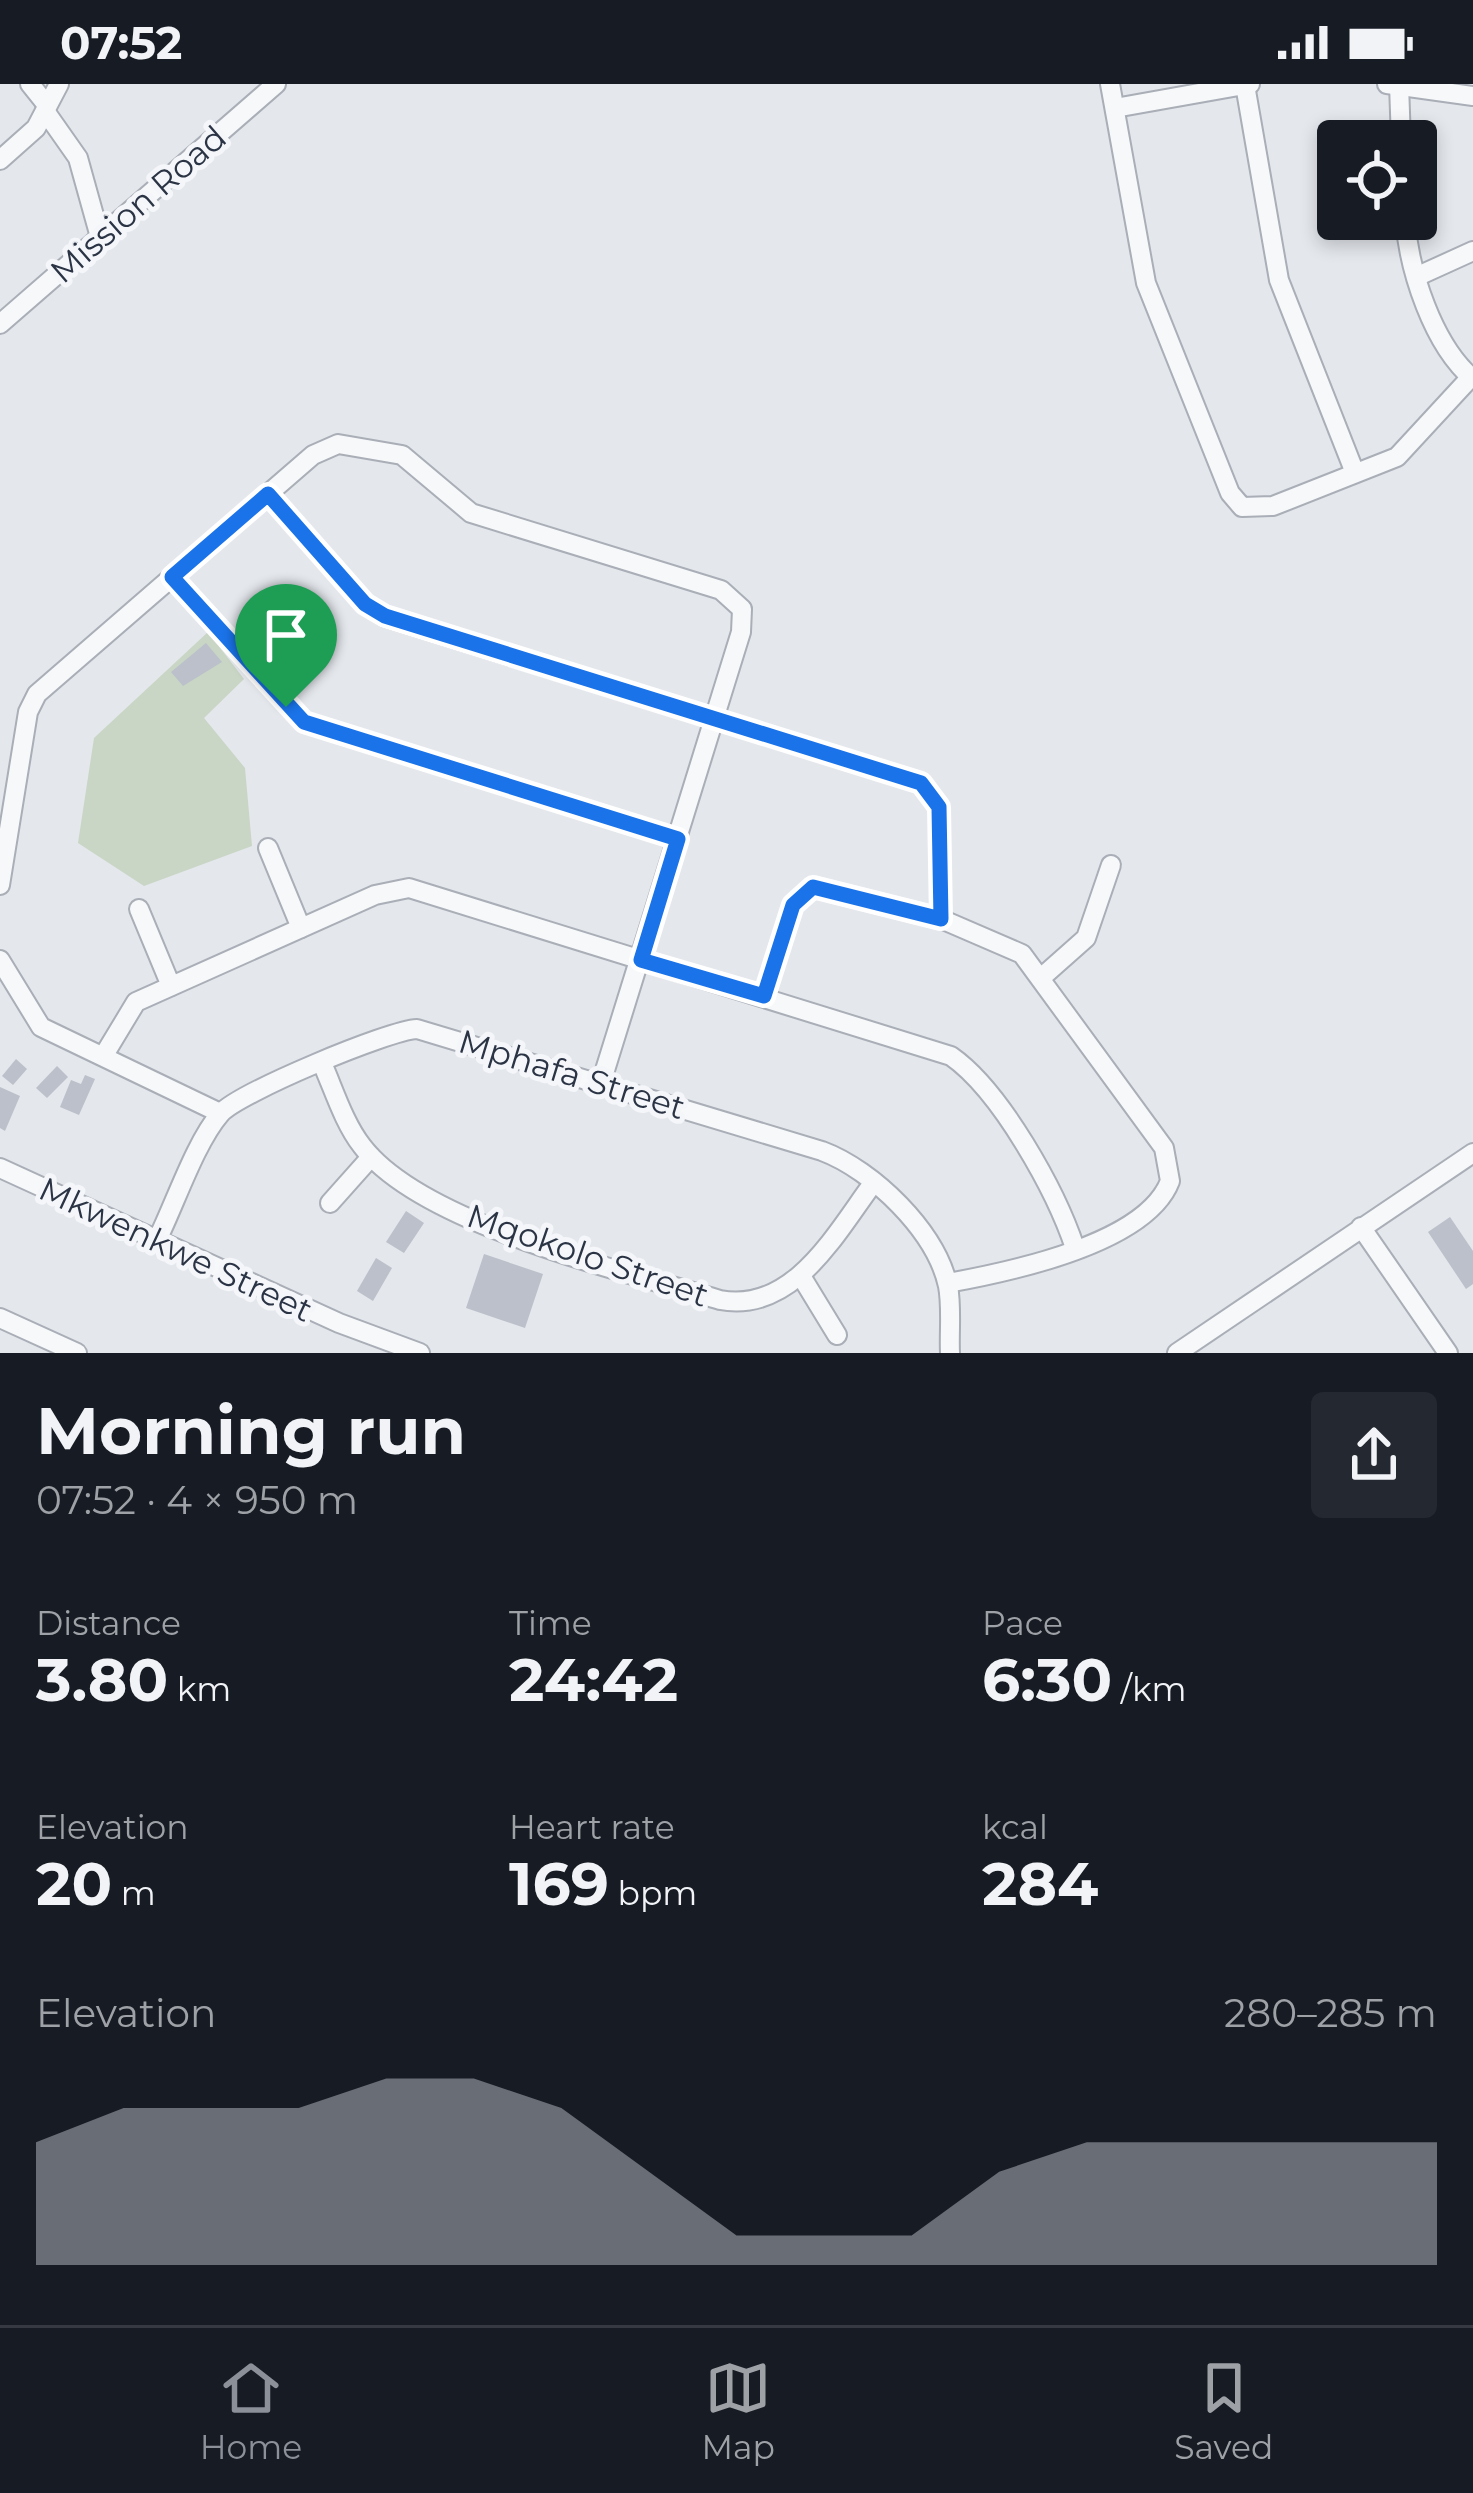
<!DOCTYPE html>
<meta charset="utf-8">
<style>
body{margin:0;font-family:Montserrat,sans-serif;background:#242831;color:#f1f3f6;height:100vh;display:flex;flex-direction:column;font-size:45px;white-space:nowrap}
*{box-sizing:border-box;margin:0}
p{font-size:39px;color:#9ea1a6}
.icon{flex:none;width:66px;height:66px;fill:none;stroke:currentColor;stroke-width:2;stroke-linecap:round;stroke-linejoin:round}
.map{position:relative;height:1269px;overflow:hidden}
.side{display:flex;flex-direction:column;background:#171b24;flex:1}
.side>*{flex:none}
.fabs{position:absolute;left:1317px;top:36px;display:grid;gap:24px}
.fabs a{display:grid;place-items:center;width:120px;height:120px;border-radius:12px;background:#171b24;box-shadow:0 6px 18px #0003;font-size:60px}
.pin{position:absolute;display:grid;place-items:center;width:102px;height:102px;color:#fff;margin:-123px -51px;border-radius:50% 50% 50% 0;rotate:-45deg;box-shadow:0 0 12px #0007}
.pin .icon{rotate:45deg}
.round{display:grid;place-items:center;flex:none;width:126px;height:126px;border-radius:12px;background:#242831}
.head{display:flex;align-items:center;justify-content:space-between;height:204px;padding:0 36px}
h1{font-size:66px;font-weight:700;line-height:90px}
.metrics{display:grid;grid-template-columns:repeat(3,1fr);gap:18px;height:204px;padding:12px 36px}
.metrics div{display:grid;align-content:center}
.metrics b{font-size:60px;font-weight:700}
.metrics small{font-size:33px;font-weight:400}
.metrics p{font-size:33px}
.chart{height:336px;padding:24px 36px}
.chart p{display:flex;justify-content:space-between}
.chart svg{width:100%;height:216px;margin-top:12px;fill:#8c9099;opacity:.7}
.status{display:flex;justify-content:space-between;align-items:center;height:84px;padding:0 60px;background:#171b24;direction:ltr}
.status svg{height:33px;fill:currentColor}
.menu{display:flex;justify-content:space-around;align-items:center;height:168px;border-top:3px solid #363941;background:#171b24;font-size:33px;color:#9ea1a6}
.menu a{display:grid;justify-items:center;gap:6px}
.menu .active{color:#8c9099}
.map>svg:first-child{display:block}
.green{fill:#c9d6c5}
.building{fill:#bbc0ca}
.lines{fill:none;stroke-linecap:round;stroke-linejoin:round}
.minor-casing{stroke:#a9aeb7;stroke-width:22}
.minor{stroke:#f7f8fa;stroke-width:18}
.route-casing{stroke:#fff;stroke-width:24}
.route{stroke:#1a73e8;stroke-width:15}
.labels{text-anchor:middle;dominant-baseline:central;stroke-width:10;stroke-linejoin:round;paint-order:stroke}
.street-label{font-size:33px;fill:#2b3445;stroke:#f4f6f9}
</style>
<div class="status"><b>07:52</b><svg viewBox="0 0 49 12"><path d="M0 12V9h3v3zM5 12V6h3v6zM10 12V3h3v9zM15 12V0h3v12zM26 1h20v11H26zM47 4h2v5h-2z"/></svg></div>
<div class="map">
<svg width="1473" height="1269" viewBox="0 0 1473 1269">
<rect width="100%" height="100%" fill="#e4e7ec"/>
<!-- green -->
<path class="green" d="M208 548 244 595 204 634 245 684 252 762 144 802 78 759 94 654Z"/>
<!-- building -->
<g class="building">
<path d="M206 559 222 578 183 602 171 588Z"/>
<path d="M16 975 27 985 13 1001 2 992Z"/>
<path d="M57 982 68 993 47 1014 36 1004Z"/>
<path d="M85 991 95 995 79 1031 60 1023 71 996 81 1000Z"/>
<path d="M0 1003 20 1012 5 1047 0 1044Z"/>
<path d="M406 1127 424 1139 404 1169 386 1158Z"/>
<path d="M1450 1133 1473 1167V1200L1466 1205 1428 1148Z"/>
<path d="M484 1170 543 1190 525 1244 466 1224Z"/>
<path d="M376 1174 392 1184 373 1217 357 1207Z"/>
</g>
<g class="lines">
<!-- minor casing -->
<g class="minor-casing">
<g id="minor">
<path d="M30 0 46 20"/>
<path d="M1110 0 1146 199 1230 409 1242 423 1273 422 1397 373 1470 294"/>
<path d="M1387 0 1473 12"/>
<path d="M1399 0 1401 57"/>
<path d="M1245 1 1279 196 1355 389"/>
<path d="M1115 24 1250 0"/>
<path d="M45 27 78 74 100 153"/>
<path d="M0 76 36 44 59 0"/>
<path d="M1405 135C1409 187 1433 261 1473 295"/>
<path d="M1418 192 1473 167"/>
<path d="M0 240 276 0"/>
<path d="M268 410 365 520 385 533 921 699 939 723 941 835"/>
<path d="M172 493 304 638 678 755"/>
<path d="M268 764 301 844"/>
<path d="M0 801 28 628 37 610 313 371 338 360 402 371 471 429 721 506 742 525 741 548 601 999"/>
<path d="M139 825 171 902"/>
<path d="M0 876 41 943 220 1029"/>
<path d="M1042 893 1086 854 1111 781"/>
<path d="M764 912 793 821 813 803 941 835 1022 870 1164 1064 1170 1097C1146 1160 1009 1188 948 1199"/>
<path d="M104 971 136 918 375 811 409 804 951 972C1001 1007 1056 1107 1075 1164"/>
<path d="M322 979C334 1006 344 1039 362 1062 422 1141 625 1187 720 1216 794 1230 837 1147 874 1098"/>
<path d="M0 1084 339 1239 420 1269"/>
<path d="M330 1119 371 1073"/>
<path d="M1361 1143 1448 1269"/>
<path d="M157 1156C175 1120 195 1059 220 1030 238 1009 389 946 417 945L822 1067C873 1086 936 1147 948 1202 952 1223 949 1248 950 1269"/>
<path d="M801 1192 837 1251"/>
<path d="M0 1234 77 1269"/>
<path d="M1177 1269 1473 1069"/>
</g>
</g>
<!-- minor -->
<use href="#minor" class="minor"/>
</g>
<g class="lines">
<!-- route casing -->
<g class="route-casing">
<path id="route" d="M268 410 365 520 385 532 921 699 939 723 941 835 813 803 793 821 764 912 641 876 678 755 304 638 172 493Z"/>
</g>
<!-- route -->
<use href="#route" class="route"/>
</g>
<g class="labels">
<!-- street labels -->
<g class="street-label">
<text transform="translate(138 120) rotate(-41)">Mission Road</text>
<text transform="translate(572 990) rotate(17)">Mphafa Street</text>
<text transform="translate(176 1165) rotate(25)">Mkwenkwe Street</text>
<text transform="translate(588 1171) rotate(19)">Mqokolo Street</text>
</g>
</g>
</svg>
<div class="fabs">
<a><svg class="icon" aria-label="locate" viewBox="0 0 24 24"><circle cx="12" cy="12" r="6"/><path d="M12 2v4M12 18v4M2 12h4M18 12h4"/></svg></a>
</div>
<div class="pin" style="left:286px;top:623px;background:#1e9e55"><svg class="icon" aria-label="arrive" viewBox="0 0 24 24"><path d="M6 21V4h12l-3 4 3 4H6"/></svg></div>
</div>
<section class="side">
<div class="head"><div><h1>Morning run</h1><p>07:52 · 4 × 950 m</p></div><a class="round"><svg class="icon" aria-label="share" viewBox="0 0 24 24"><path d="M12 15V3M7 8l5-5 5 5M5 13v7h14v-7"/></svg></a></div>
<div class="metrics">
<div><p>Distance</p><b>3.80<small> km</small></b></div>
<div><p>Time</p><b>24:42</b></div>
<div><p>Pace</p><b>6:30<small> /km</small></b></div>
</div>
<div class="metrics">
<div><p>Elevation</p><b>20<small> m</small></b></div>
<div><p>Heart rate</p><b>169<small> bpm</small></b></div>
<div><p>kcal</p><b>284</b></div>
</div>
<div class="chart"><p><span>Elevation</span>280–285 m</p>
<svg viewBox="0 0 160 44" preserveAspectRatio="none"><path d="M0 44V19L10 12L20 12L30 12L40 6L50 6L60 12L70 25L80 38L90 38L100 38L110 25L120 19L130 19L140 19L150 19L160 19V44z"/></svg>
</div>
</section>
<nav class="menu">
<a class="active"><svg class="icon" aria-label="home" viewBox="0 0 24 24"><path d="M3 11l9-7 9 7M6 9v11h12V9"/></svg>Home</a>
<a><svg class="icon" aria-label="map" viewBox="0 0 24 24"><path d="M3 6l6-2 6 2 6-2v14l-6 2-6-2-6 2zM9 4v14M15 6v14"/></svg>Map</a>
<a><svg class="icon" aria-label="saved" viewBox="0 0 24 24"><path d="M7 4h10v16l-5-4-5 4z"/></svg>Saved</a>
</nav>
